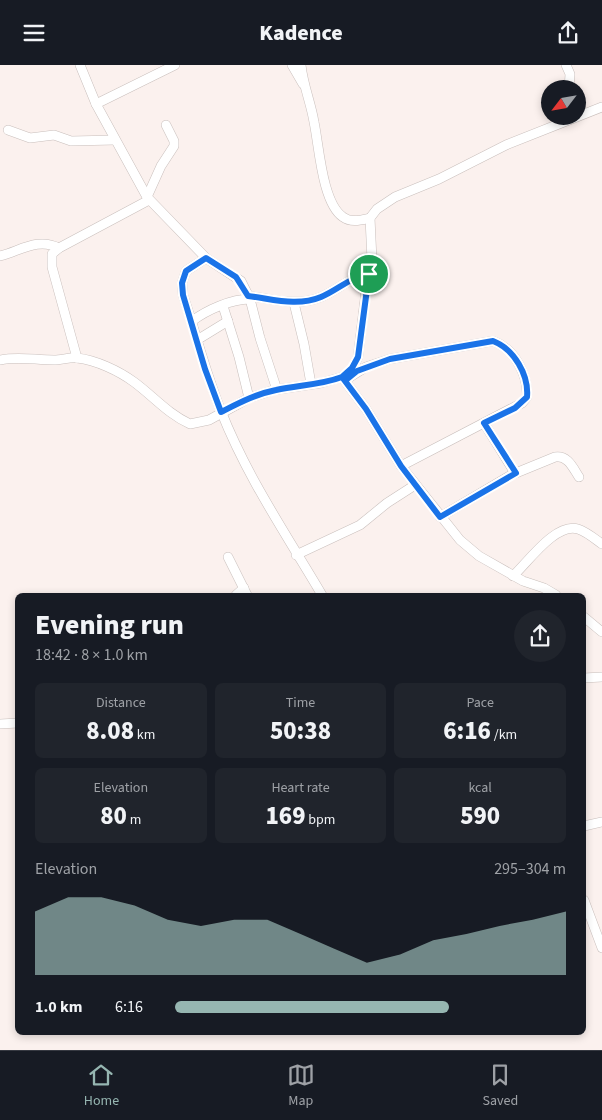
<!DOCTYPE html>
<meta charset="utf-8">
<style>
body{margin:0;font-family:"Source Sans 3",sans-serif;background:#20242c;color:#f1f3f6;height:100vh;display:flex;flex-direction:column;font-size:19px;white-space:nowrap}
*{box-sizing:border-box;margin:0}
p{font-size:16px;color:#9ea1a6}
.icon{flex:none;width:28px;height:28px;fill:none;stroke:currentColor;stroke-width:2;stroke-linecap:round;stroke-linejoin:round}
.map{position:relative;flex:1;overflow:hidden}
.sheet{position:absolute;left:15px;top:528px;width:571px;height:442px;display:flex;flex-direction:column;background:#171b24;border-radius:8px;box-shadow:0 2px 8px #0003}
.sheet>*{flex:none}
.needle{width:32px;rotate:239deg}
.fabs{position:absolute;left:541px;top:15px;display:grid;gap:10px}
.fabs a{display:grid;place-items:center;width:45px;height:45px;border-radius:50%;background:#171b24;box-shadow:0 2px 8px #0003;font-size:25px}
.pin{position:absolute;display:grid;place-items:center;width:42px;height:42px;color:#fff;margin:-21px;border:2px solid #fff;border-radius:50%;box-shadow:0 1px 5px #0007}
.round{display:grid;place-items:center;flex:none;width:52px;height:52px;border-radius:26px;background:#20242c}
.overview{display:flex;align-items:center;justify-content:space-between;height:85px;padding:0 20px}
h1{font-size:28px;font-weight:800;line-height:38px}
.metrics{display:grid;grid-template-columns:repeat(3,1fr);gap:8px;height:85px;padding:5px 20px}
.metrics div{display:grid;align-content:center;border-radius:8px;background:#20242c;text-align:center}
.metrics b{font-size:25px;font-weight:800}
.metrics small{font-size:14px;font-weight:400}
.metrics p{font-size:14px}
.chart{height:140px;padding:10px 20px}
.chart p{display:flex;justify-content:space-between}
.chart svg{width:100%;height:90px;margin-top:5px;fill:#96b6b1;opacity:.7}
ul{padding:0 20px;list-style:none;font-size:16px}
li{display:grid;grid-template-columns:80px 60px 1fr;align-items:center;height:38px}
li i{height:12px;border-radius:6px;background:#96b6b1}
header{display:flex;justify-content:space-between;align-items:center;height:65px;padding:0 20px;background:#171b24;font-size:22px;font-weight:800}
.tabs{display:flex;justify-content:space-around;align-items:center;height:70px;border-top:1px solid #363941;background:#171b24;font-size:14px;color:#9ea1a6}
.tabs a{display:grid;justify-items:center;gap:2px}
.tabs .on{color:#96b6b1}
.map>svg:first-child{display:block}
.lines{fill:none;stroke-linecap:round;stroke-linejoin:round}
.street-casing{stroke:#c9bfbc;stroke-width:10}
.street{stroke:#fff;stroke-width:9}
.route-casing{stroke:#fff;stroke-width:10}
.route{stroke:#1a73e8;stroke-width:6}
</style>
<header><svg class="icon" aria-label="menu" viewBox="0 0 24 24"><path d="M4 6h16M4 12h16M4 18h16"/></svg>Kadence<svg class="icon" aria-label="share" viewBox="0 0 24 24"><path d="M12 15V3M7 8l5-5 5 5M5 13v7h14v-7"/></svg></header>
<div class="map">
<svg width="602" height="985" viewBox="0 0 602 985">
<rect width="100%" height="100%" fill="#fbf1ee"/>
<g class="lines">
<!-- street casing -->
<g class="street-casing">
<g id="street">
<path d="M80 0 96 39 147 132 206 193 241 216 250 234 260 273 277 325"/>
<path d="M292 0 303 19"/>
<path d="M301 0C303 20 311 38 314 57 319 80 322 138 343 152 351 158 361 155 370 153"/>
<path d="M566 0 570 9 569 24"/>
<path d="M96 39 175 0"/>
<path d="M8 65 30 73 54 70 71 76 115 75"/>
<path d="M147 132 161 101 174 81V76L166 60"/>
<path d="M0 191C20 186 38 172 59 183"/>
<path d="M206 193 186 206 182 218 183 230C196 269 206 309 221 346 247 412 286 469 322 530"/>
<path d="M249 231C273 234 297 242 321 232 338 225 350 212 369 209"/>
<path d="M294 238 304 279 311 319"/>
<path d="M223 241 239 292 249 333"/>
<path d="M192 256C207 245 231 234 250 234"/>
<path d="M197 275 228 256"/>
<path d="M77 293 52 202V189L59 183 149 135"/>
<path d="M0 295C18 291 35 295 54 295 62 295 70 292 77 293 96 295 119 306 134 317 153 331 168 349 190 359L209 355 249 333 274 325 321 318 342 312 353 303 358 292 367 217 372 195 370 153 377 144 395 132 439 114 506 80 602 42"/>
<path d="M342 312 366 344 401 401 460 475 479 491 523 516 544 523 556 530"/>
<path d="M350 312 366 302 390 294 493 276C515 284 528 310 527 332L522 338 401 401"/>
<path d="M484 358 515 408"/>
<path d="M440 452 511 410 555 392C568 390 573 403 579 412"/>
<path d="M296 490 360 460 387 438 415 420"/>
<path d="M228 492 247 530"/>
<path d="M513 511C528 497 556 457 578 464 587 467 595 474 602 479"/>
<path d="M236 530 244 523"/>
<path d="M584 552 602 567"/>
<path d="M584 613 602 612"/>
<path d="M0 659 18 658"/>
<path d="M584 761 602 757"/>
<path d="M584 835 602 883"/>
</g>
</g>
<!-- street -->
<use href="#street" class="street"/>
</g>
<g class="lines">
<!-- route casing -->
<g class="route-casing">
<path id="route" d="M369 209C350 212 338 225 321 232 297 242 273 234 248 231L236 212 206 193 186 206 182 218 183 230 205 304 221 347C239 338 256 329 276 325 298 320 321 320 342 312L366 344 401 401 440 452 516 408 484 358 515 343 527 332C529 310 514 284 493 276L390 294 357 306 346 315 342 312 352 303 358 292 369 209"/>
</g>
<!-- route -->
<use href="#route" class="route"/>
</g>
</svg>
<div class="fabs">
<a><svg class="needle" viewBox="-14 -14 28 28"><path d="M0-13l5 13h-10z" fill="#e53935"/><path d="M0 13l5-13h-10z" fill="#9ea1a6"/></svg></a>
</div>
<div class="pin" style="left:369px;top:209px;background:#1e9e55"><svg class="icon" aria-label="arrive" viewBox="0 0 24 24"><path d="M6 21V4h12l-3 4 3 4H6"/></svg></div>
<section class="sheet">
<div class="overview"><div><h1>Evening run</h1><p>18:42 · 8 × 1.0 km</p></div><a class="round"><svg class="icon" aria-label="share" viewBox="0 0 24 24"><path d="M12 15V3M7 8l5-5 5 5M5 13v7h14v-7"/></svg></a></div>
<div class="metrics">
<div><p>Distance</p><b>8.08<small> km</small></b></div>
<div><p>Time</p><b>50:38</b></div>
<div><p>Pace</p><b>6:16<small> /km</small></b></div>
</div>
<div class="metrics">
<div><p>Elevation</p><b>80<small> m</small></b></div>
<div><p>Heart rate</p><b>169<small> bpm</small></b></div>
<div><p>kcal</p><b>590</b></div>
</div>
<div class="chart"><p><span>Elevation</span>295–304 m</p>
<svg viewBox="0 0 160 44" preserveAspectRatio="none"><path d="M0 44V13L10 6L20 6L30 10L40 17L50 20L60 17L70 17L80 24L90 31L100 38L110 34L120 27L130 24L140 20L150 17L160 13V44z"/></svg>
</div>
<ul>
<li><b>1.0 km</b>6:16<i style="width:70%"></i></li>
</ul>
</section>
</div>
<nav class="tabs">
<a class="on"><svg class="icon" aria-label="home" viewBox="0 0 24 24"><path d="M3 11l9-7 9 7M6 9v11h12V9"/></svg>Home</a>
<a><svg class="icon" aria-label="map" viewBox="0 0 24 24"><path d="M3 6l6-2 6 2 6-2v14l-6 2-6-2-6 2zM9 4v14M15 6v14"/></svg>Map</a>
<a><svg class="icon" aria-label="saved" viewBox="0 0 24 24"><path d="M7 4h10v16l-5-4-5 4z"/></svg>Saved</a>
</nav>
